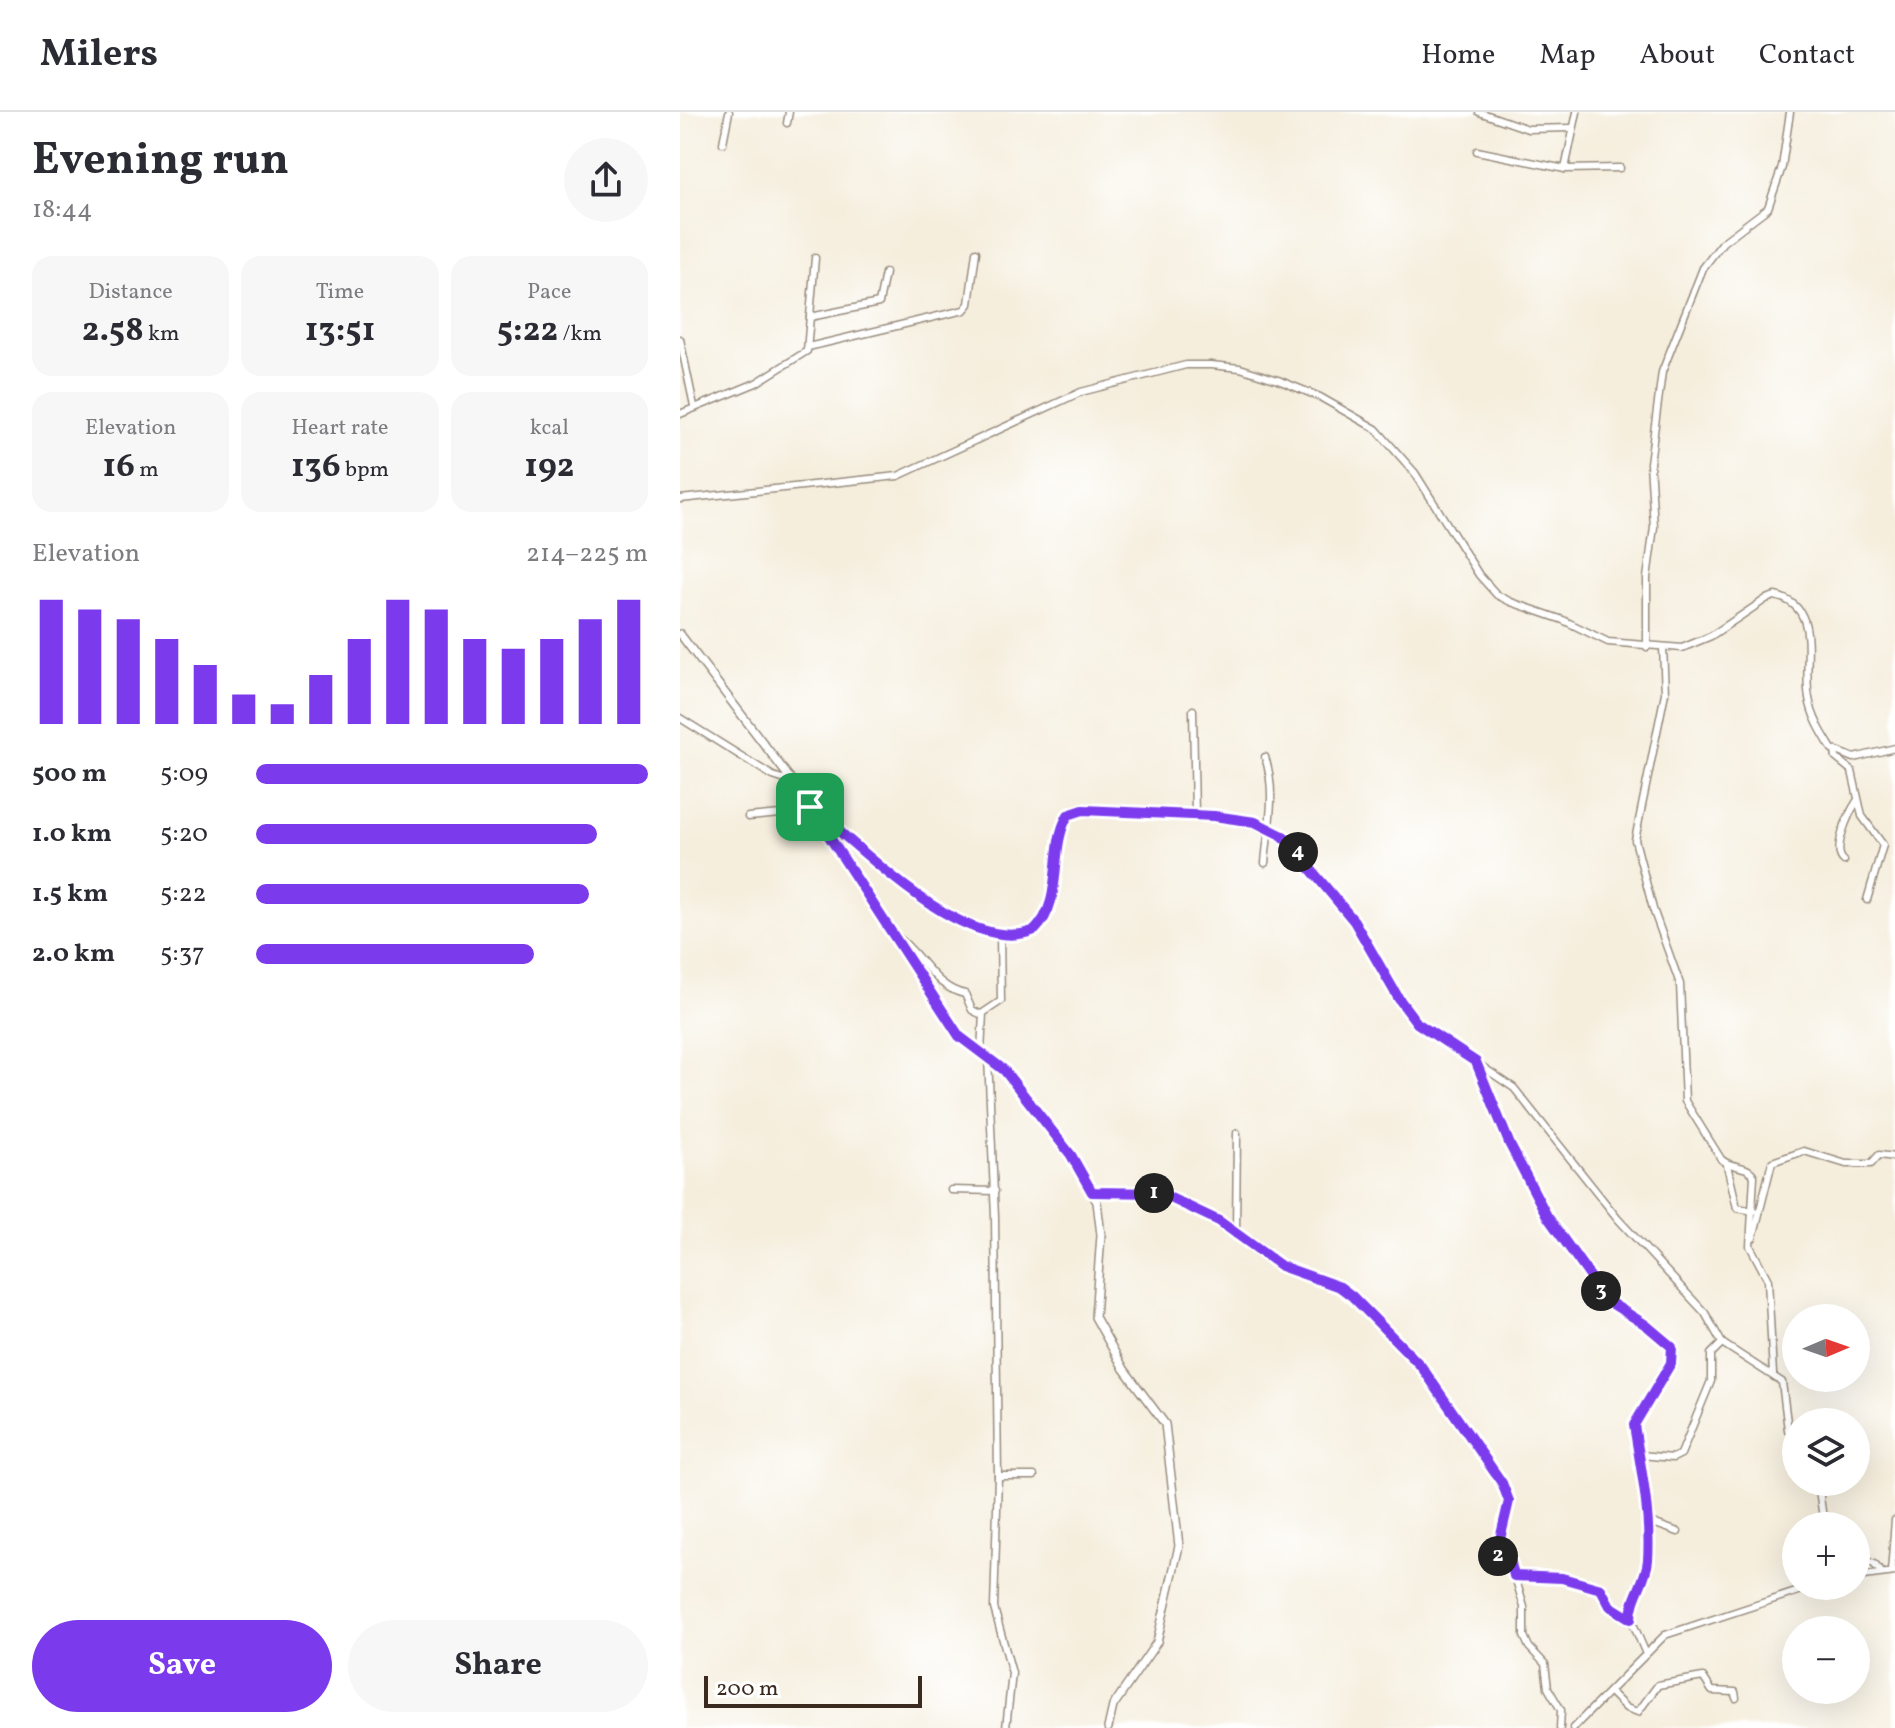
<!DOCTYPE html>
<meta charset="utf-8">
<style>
body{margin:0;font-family:Vollkorn,serif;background:#f7f7f7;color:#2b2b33;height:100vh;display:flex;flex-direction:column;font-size:30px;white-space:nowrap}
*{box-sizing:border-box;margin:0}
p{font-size:26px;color:#7c7c81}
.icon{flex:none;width:44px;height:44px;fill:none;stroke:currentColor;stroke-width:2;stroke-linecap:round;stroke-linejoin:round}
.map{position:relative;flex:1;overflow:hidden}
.drawer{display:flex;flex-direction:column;background:#fff;width:680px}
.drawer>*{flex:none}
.needle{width:52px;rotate:88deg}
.tools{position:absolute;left:1102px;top:1192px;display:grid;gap:16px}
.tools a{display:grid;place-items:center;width:88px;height:88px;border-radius:50%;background:#fff;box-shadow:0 8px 32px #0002;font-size:40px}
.scale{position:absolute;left:24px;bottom:20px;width:218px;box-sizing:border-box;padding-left:8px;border:4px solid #3b2a1e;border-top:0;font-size:22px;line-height:28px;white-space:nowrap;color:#3b2a1e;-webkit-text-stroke:6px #fff;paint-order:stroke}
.pin{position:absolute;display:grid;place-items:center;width:68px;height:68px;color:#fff;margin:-34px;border-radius:16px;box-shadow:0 4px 12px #0006}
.km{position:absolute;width:40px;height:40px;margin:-20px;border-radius:50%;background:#222;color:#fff;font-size:22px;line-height:40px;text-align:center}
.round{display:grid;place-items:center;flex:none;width:84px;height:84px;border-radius:42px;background:#f7f7f7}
.summary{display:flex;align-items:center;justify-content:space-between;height:136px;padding:0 32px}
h1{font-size:44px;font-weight:700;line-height:60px}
.figures{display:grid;grid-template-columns:repeat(3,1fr);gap:12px;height:136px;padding:8px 32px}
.figures div{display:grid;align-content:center;border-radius:20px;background:#f7f7f7;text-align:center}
.figures b{font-size:34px;font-weight:700}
.figures small{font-size:22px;font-weight:400}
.figures p{font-size:22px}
.chart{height:224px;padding:16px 32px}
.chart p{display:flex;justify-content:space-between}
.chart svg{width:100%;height:144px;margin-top:8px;stroke:#7c3aed;stroke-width:6}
.primary-button{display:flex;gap:16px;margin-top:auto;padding:16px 32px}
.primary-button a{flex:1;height:92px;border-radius:48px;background:#7c3aed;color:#fff;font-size:32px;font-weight:700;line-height:92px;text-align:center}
.primary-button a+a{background:#f7f7f7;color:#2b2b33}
ul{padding:0 32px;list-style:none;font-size:26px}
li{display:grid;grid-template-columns:128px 96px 1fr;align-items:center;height:60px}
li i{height:20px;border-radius:10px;background:#7c3aed}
header{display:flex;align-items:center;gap:48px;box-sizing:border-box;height:112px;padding:0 40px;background:#fff;border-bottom:2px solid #e1e1e2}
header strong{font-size:38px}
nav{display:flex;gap:44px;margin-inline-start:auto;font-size:28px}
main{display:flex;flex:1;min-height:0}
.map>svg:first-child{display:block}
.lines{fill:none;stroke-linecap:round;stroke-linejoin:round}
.minor-casing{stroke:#988c7e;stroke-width:9}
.tertiary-casing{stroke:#988c7e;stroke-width:10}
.minor{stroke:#fff;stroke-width:6}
.tertiary{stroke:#fff;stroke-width:7}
.route-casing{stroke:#fff;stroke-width:16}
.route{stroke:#7c3aed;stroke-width:10}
</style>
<header>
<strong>Milers</strong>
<nav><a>Home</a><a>Map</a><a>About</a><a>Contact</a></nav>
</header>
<main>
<section class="drawer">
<div class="summary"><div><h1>Evening run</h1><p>18:44</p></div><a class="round"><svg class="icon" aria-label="share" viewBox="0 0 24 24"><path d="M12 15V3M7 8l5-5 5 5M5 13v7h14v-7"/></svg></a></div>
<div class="figures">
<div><p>Distance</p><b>2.58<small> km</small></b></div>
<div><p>Time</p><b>13:51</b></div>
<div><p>Pace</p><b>5:22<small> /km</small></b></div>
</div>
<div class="figures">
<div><p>Elevation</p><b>16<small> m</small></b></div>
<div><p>Heart rate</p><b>136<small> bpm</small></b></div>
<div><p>kcal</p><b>192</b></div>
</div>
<div class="chart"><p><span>Elevation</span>214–225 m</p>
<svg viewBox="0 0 160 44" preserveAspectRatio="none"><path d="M5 44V6M15 44V9M25 44V12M35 44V18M45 44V26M55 44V35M65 44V38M75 44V29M85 44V18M95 44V6M105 44V9M115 44V18M125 44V21M135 44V18M145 44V12M155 44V6"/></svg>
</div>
<ul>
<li><b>500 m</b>5:09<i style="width:100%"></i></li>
<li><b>1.0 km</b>5:20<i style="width:87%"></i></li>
<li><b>1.5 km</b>5:22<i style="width:85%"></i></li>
<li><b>2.0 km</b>5:37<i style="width:71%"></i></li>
</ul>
<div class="primary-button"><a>Save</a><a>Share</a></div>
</section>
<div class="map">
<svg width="1215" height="1616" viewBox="0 0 1215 1616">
<rect width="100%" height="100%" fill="#fff"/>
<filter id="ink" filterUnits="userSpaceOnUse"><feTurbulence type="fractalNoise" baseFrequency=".0125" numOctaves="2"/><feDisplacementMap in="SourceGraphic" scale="16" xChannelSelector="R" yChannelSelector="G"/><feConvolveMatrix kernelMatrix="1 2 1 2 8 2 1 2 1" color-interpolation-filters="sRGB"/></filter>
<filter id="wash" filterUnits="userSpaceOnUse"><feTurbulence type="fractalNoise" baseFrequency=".006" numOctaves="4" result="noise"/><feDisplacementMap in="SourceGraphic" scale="32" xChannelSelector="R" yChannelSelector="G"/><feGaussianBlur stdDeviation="1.8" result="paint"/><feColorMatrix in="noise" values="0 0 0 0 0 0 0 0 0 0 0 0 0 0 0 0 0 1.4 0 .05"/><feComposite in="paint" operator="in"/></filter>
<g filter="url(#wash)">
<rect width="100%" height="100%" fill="#f5eedd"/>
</g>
<g filter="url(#ink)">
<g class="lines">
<!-- minor casing -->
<g class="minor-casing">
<g id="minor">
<path d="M799 0 848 17 891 16"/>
<path d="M107 11 109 0"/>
<path d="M43 31 49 0"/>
<path d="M797 39 885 57 897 0"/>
<path d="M885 57 940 56"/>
<path d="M130 205 199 191 205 161"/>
<path d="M0 227 14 294"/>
<path d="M128 235 284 198 289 192 296 140"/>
<path d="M0 302 76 271 127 239 135 146"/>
<path d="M0 387 218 364 401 280 506 253H531L560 256 598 268 640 285 696 317 735 361 799 463 817 483 831 490 883 508 928 530 1002 536 1031 524 1086 487 1095 484C1143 494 1122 550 1129 586 1132 605 1142 621 1152 637L1174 646 1215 636"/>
<path d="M967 535V466L974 415 970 351 982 260 1023 156 1043 130 1088 96 1102 55 1110 0"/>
<path d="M983 535 985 581 955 728 973 797 1000 872 1005 989 1041 1047C1051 1057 1068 1052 1074 1064L1070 1134 1088 1168 1093 1262"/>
<path d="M513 598 515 703"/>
<path d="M0 606 93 664 102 667 110 665"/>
<path d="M1155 639 1156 646 1172 659 1182 704 1203 733 1187 788"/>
<path d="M133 697C185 737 283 847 355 818 385 788 368 738 388 703L403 698 534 704 575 710 603 724 674 809 719 887 737 911 834 976 938 1107 1025 1201 1042 1231 1102 1270 1108 1318 1116 1332"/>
<path d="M68 705 112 701 128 690"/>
<path d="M1164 749C1151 739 1169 701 1177 689"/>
<path d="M585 751C588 714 597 681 585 645"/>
<path d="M215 823C243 843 254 876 285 882L292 898 302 903"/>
<path d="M301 941 303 901 321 889 320 823"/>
<path d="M308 945 315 1105 318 1364 314 1496 332 1561 326 1616"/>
<path d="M796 950 830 1033 877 1122 931 1191 975 1220 993 1239 991 1251 954 1313 961 1343 968 1446 953 1488 951 1507 966 1542"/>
<path d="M1047 1053 1057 1096 1074 1099"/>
<path d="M271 1078 315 1079"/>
<path d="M412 1080 480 1081 539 1109 601 1154 660 1175 672 1184 741 1254 822 1371 829 1389 818 1429V1444L831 1451 844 1495V1524L849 1535 865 1552 868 1576 881 1598 880 1616"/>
<path d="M556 1121 557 1021"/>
<path d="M1073 1126 1092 1050 1124 1039 1166 1052H1191L1199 1043 1215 1045"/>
<path d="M961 1343 993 1346 1001 1342 1031 1269V1242L1042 1231"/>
<path d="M318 1364H354"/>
<path d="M1138 1370 1144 1414"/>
<path d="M967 1409 998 1420"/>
<path d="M1176 1444 1194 1452 1201 1460"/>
<path d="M1211 1460 1215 1408"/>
<path d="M1176 1465 1215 1460"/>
<path d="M837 1466C866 1460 892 1469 921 1477L930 1494 951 1507"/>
<path d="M931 1581 946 1596 958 1600 978 1573 1023 1565 1032 1579 1055 1580 1056 1586"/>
<path d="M893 1616 985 1523 1134 1474"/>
</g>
</g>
<!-- tertiary casing -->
<g class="tertiary-casing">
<path id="tertiary" d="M0 522 128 690 279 924 324 958 360 1001 391 1043 417 1090 421 1123 415 1205 444 1257 485 1312 499 1434 477 1530 433 1594 428 1616"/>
</g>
<!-- minor -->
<use href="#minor" class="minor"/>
<!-- tertiary -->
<use href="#tertiary" class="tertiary"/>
</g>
</g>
<g class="lines" filter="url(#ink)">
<!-- route casing -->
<g class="route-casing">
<path id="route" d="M130 695C182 734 285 847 355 818 385 788 368 738 388 703L403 698 534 704 575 710 603 724 674 809 719 887 737 911 796 950 830 1033 867 1104 919 1177 931 1191 966 1213 992 1235 991 1251 954 1313C961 1357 971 1403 968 1448 966 1470 951 1485 951 1507L930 1494 921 1477 882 1466 834 1464 831 1451 817 1440 829 1389 822 1371 741 1254 672 1184 660 1175 601 1154 539 1109 480 1081 412 1080 391 1043 324 958 279 924Z"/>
</g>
<!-- route -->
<use href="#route" class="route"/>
</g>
</svg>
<div class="tools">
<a><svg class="needle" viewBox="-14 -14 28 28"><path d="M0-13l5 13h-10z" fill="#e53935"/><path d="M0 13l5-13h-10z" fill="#7c7c81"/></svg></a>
<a><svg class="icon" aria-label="layers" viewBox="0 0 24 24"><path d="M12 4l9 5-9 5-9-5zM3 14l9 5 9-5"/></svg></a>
<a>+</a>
<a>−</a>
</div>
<div class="scale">200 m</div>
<div class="pin" style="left:130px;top:695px;background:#1e9e55"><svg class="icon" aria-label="arrive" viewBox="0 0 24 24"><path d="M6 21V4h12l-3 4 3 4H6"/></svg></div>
<b class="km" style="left:474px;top:1081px">1</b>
<b class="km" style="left:818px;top:1444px">2</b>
<b class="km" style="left:921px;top:1179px">3</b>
<b class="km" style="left:618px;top:740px">4</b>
</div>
</main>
